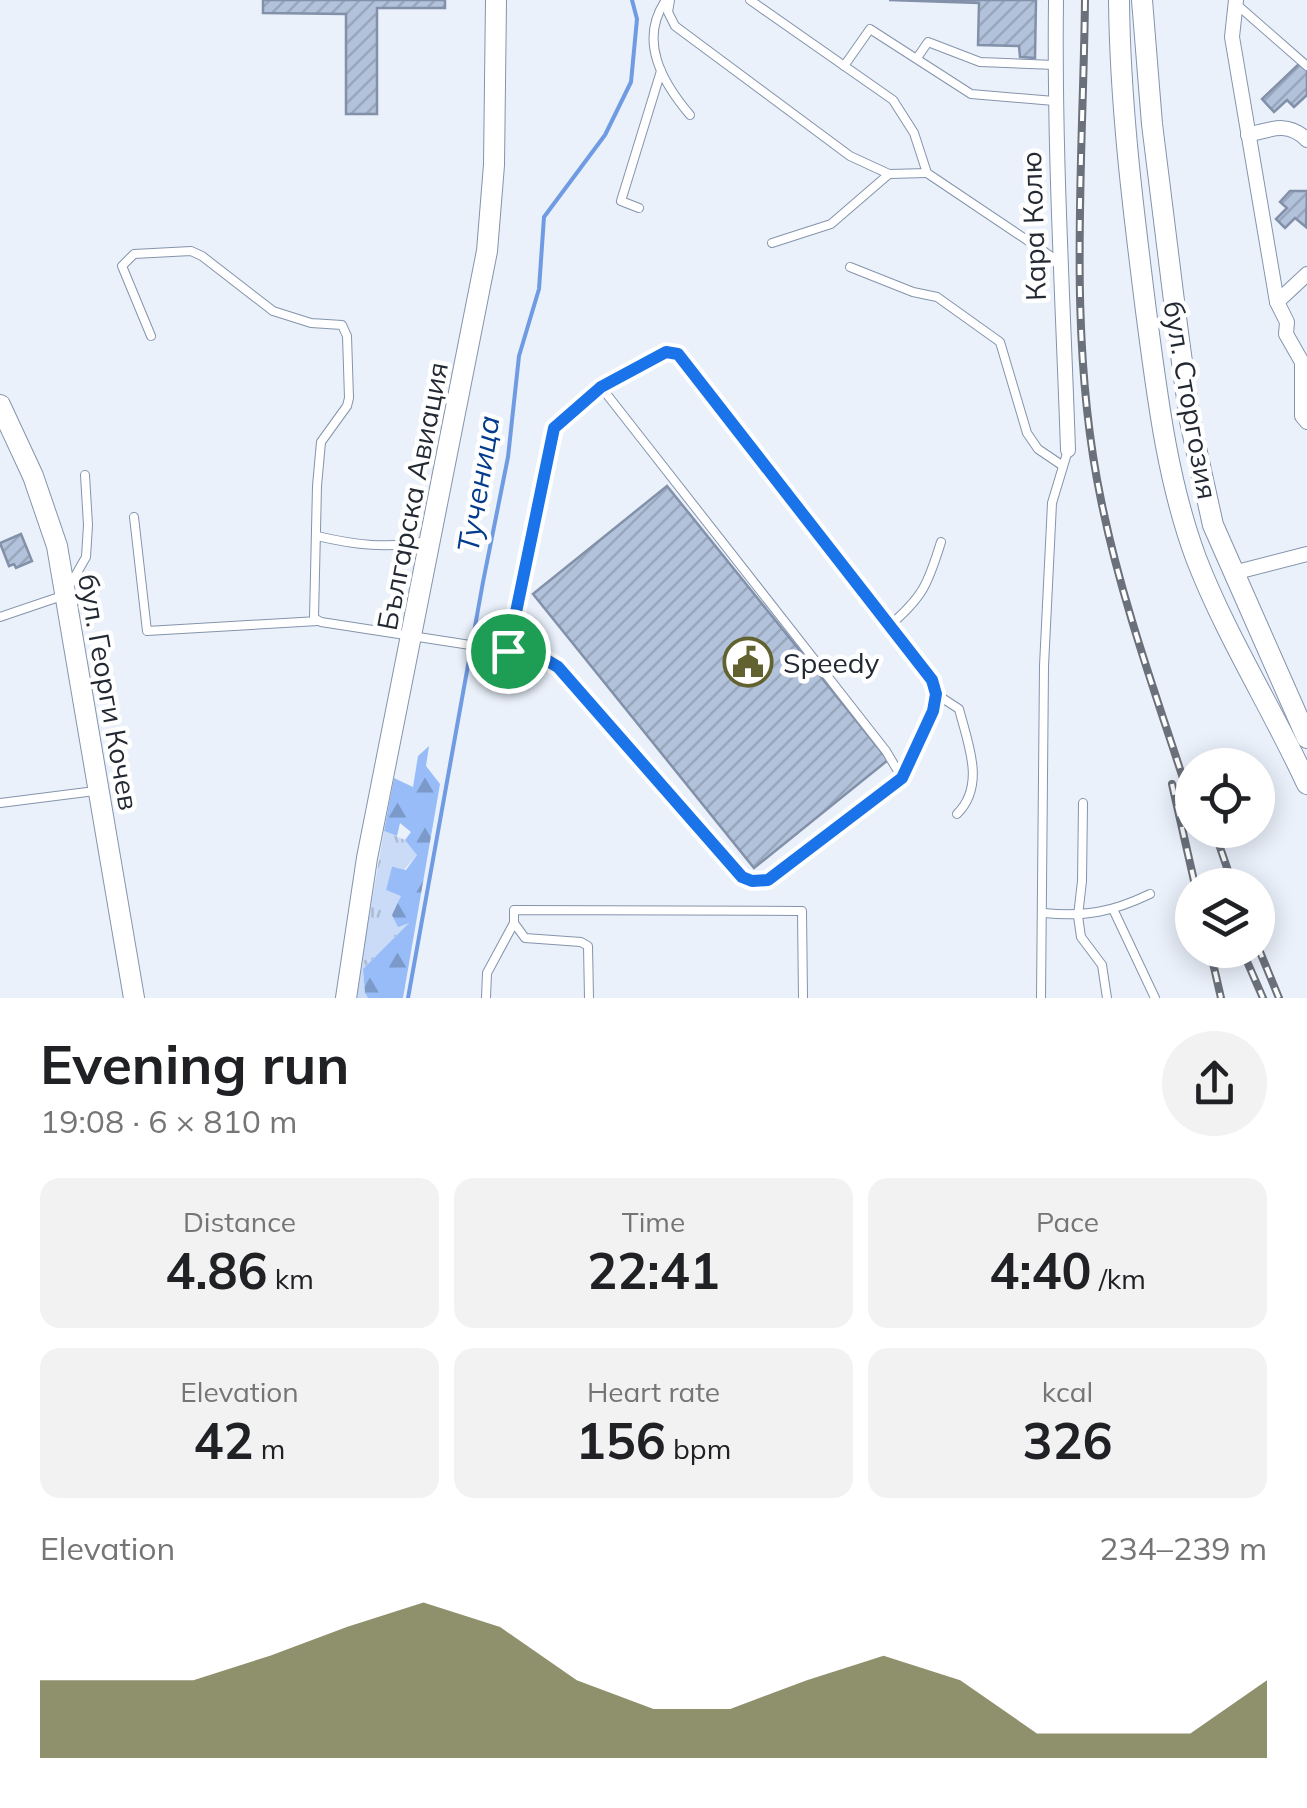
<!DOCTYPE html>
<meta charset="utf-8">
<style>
body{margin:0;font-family:Mulish,sans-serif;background:#f2f2f2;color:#202124;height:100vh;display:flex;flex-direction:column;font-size:38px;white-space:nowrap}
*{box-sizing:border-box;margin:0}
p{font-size:32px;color:#757577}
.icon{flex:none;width:55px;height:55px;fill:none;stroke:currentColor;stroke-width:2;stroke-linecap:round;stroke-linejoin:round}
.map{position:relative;height:998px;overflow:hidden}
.panel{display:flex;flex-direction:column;background:#fff;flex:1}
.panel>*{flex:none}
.fabs{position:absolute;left:1175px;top:748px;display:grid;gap:20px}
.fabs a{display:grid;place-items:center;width:100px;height:100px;border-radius:50%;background:#fff;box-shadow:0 5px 25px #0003;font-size:50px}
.pin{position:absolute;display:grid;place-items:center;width:85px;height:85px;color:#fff;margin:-42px;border:5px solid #fff;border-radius:50%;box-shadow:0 2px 10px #0007}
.round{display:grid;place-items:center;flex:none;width:105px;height:105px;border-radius:52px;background:#f2f2f2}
.summary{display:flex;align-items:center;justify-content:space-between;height:170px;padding:0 40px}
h1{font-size:55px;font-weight:700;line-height:75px}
.stats{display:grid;grid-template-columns:repeat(3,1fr);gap:15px;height:170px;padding:10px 40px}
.stats div{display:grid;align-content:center;border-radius:20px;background:#f2f2f2;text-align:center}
.stats b{font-size:50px;font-weight:700}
.stats small{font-size:28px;font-weight:400}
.stats p{font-size:28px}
.chart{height:280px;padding:20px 40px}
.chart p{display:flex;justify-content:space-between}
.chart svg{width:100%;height:180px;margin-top:10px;fill:#61622f;opacity:.7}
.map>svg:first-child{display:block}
.grass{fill:url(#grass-tufts)}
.forest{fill:url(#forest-firs)}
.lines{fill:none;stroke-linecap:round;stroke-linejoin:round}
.stream{stroke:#6f9be3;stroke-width:4}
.building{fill:url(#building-hatch);stroke:#8291a9;stroke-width:2.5}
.lane-casing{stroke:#8494ac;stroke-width:10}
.street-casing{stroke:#8494ac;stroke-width:16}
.secondary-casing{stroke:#8494ac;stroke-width:22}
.lane{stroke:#fff;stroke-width:8}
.street{stroke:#fff;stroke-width:14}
.secondary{stroke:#fff;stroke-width:20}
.rail-casing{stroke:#6a717b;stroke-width:8}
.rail{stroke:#fff;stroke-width:4;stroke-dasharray:11;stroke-linecap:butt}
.route-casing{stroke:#fff;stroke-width:20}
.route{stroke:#1a73e8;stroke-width:12}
.labels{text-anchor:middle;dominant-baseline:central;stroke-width:9;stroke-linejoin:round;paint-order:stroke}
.street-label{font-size:28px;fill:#232933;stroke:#fff}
.poi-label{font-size:28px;fill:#232933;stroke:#fff;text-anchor:start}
.water-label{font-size:30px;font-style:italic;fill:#033b8d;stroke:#fff}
</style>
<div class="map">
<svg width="1307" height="998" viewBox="0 0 1307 998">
<defs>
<pattern id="grass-tufts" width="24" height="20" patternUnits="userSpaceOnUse" patternTransform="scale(2.5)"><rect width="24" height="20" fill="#cadbf7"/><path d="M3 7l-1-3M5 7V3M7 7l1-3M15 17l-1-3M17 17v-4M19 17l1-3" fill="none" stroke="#adbcd4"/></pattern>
<pattern id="forest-firs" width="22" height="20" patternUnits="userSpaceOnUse" patternTransform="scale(2.5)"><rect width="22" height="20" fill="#97bcf7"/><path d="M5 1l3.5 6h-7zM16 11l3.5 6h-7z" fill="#7b99c9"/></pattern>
<pattern id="building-hatch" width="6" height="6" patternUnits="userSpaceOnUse" patternTransform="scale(2.5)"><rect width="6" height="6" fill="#b2c2db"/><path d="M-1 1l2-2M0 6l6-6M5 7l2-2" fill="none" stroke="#99a7bc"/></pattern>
</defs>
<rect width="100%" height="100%" fill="#eaf1fb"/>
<!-- grass -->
<path class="grass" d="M384 831 410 842 417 855 386 890 401 895 398 926 412 920 363 969 365 993 368 998H355Z"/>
<!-- forest -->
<path class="forest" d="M429 746 426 766 440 784 403 998H368L365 993 363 969 409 923 398 927 392 915 401 896 386 890 392 867 406 870 417 855 405 840 411 832 400 823 397 836 384 831 394 778 413 787 418 756Z"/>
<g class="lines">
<!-- stream -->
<path class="stream" d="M408 998 483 582 508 457 519 356 539 289 544 217 605 135 631 82 637 19 632 0"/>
</g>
<!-- building -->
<g class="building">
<path d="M263 0H445V8H377V114H346V14L263 13Z"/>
<path d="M889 0H1036L1035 58 1020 57 1019 46 978 45 979 3Z"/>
<path d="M1301 62 1307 68V95L1294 107 1287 100 1274 112 1262 99Z"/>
<path d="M1290 191H1307L1306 227 1295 218 1285 228 1276 219 1287 208 1280 202Z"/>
<path d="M667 486 888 760 754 868 533 594Z"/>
<path d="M21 534 32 561 16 568 14 564 9 566 0 543Z"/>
</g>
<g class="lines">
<!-- lane casing -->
<g class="lane-casing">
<g id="lane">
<path d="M666 0C638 40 662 82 690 115"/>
<path d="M670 0 668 12 675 26 850 156 889 174 927 173"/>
<path d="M750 0 893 100 914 133 927 173 1058 261"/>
<path d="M1235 3 1307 66"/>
<path d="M917 58 928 42 980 62 1055 65"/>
<path d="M844 66 870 29 971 94 1054 101"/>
<path d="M639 208 621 201 661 71"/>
<path d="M772 243 831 224 889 174"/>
<path d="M850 267 913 292 937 297 1000 342 1027 433 1038 449 1063 466"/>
<path d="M151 336 122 266 134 254 191 251 202 256 273 311 311 323 342 325 347 336 349 398 347 406 321 442 317 486 314 618 321 622 509 651 543 658 558 667 742 877 761 882 777 877 902 778 933 711 936 694 932 681 679 354 666 352 653 357 601 387 554 428 509 651"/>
<path d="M601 387 886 751 902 778"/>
<path d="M134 517 147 631 318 621"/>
<path d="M317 536C355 545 388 549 427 541"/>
<path d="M70 585 86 557 88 525 85 475"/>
<path d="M0 617 62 596"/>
<path d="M889 626C923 597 928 584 941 542"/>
<path d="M936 694 959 709C968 744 986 785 957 814"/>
<path d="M0 803 95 791"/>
<path d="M1083 803 1082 881 1078 916 1081 937 1102 965 1107 998"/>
<path d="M1113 909 1155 998"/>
<path d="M1044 913C1086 917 1112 912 1150 894"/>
<path d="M486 998 487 973 514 923"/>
<path d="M589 998 588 946 581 942 525 938 514 923V910L802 911 803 998"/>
<path d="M1041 998 1044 666 1052 503 1068 450"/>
</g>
</g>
<!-- street casing -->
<g class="street-casing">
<g id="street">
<path d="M1056 0C1054 151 1063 300 1068 450"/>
<path d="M1236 0 1232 37 1277 302 1287 322 1286 334 1302 362V416L1307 422"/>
<path d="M1248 135C1271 129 1288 121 1307 140"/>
<path d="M1277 302 1307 274"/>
<path d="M1233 573 1307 554"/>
</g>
</g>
<!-- secondary casing -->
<g class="secondary-casing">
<g id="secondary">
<path d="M1119 0C1120 104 1133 208 1146 311 1157 394 1167 480 1196 558 1226 636 1272 708 1307 784"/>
<path d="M1142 0 1152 124 1177 325 1190 421 1213 525 1307 738"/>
<path d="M0 405 33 476 57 546 134 998"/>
<path d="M346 998 367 858 487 251 494 165 496 0"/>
</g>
</g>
<!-- lane -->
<use href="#lane" class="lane"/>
<!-- street -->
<use href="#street" class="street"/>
<!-- secondary -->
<use href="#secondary" class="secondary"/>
<!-- rail casing -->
<g class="rail-casing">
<g id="rail">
<path d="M1085 0C1083 166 1067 337 1101 500 1122 604 1160 706 1192 806"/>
<path d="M1172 784 1195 885"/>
<path d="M1214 830 1233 885"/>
<path d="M1258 947 1279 998"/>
<path d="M1210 950 1221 998"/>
<path d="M1242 950 1263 998"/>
</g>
</g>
<!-- rail -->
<use href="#rail" class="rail"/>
</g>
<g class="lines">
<!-- route casing -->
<g class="route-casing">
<path id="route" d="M666 352 678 354 932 680 936 694 933 711 902 778 768 880 752 881 742 877 558 667 543 658 508 651 554 428 601 387Z"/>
</g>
<!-- route -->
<use href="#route" class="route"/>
</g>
<!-- icons -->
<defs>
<g id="civic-ring" transform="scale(2.5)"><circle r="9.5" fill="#fff" stroke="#61622f" stroke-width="1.5"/><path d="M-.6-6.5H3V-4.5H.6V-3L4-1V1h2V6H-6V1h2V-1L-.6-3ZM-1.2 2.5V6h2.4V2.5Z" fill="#61622f"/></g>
</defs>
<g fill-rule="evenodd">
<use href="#civic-ring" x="748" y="662"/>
</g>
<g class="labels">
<!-- street labels -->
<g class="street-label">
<text transform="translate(1033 226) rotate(-92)">Кара Колю</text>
<text transform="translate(1191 400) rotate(80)">бул. Сторгозия</text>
<text transform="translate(412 496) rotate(-79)">Българска Авиация</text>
<text transform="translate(109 692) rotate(80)">бул. Георги Кочев</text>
</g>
<!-- poi labels -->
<g class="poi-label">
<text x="783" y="662">Speedy</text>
</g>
<!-- water labels -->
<g class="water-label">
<text transform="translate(478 484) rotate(-81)">Тученица</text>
</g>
</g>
</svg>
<div class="fabs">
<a><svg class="icon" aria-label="locate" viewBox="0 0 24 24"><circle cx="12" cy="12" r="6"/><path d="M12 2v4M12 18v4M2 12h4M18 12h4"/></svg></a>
<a><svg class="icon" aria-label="layers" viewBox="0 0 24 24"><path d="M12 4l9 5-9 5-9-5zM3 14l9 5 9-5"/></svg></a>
</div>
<div class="pin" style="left:508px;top:651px;background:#1e9e55"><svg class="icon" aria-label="arrive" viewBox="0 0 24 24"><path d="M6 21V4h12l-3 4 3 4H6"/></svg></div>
</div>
<section class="panel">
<div class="summary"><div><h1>Evening run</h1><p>19:08 · 6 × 810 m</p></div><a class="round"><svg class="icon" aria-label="share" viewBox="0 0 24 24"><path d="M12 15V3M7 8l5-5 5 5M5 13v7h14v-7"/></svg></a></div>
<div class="stats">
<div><p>Distance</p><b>4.86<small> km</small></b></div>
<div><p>Time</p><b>22:41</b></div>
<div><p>Pace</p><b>4:40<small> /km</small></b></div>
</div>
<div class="stats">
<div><p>Elevation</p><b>42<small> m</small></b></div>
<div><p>Heart rate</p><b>156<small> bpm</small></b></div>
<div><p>kcal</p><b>326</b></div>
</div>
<div class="chart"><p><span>Elevation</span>234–239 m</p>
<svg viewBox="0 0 160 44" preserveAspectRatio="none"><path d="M0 44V25L10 25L20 25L30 19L40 12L50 6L60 12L70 25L80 32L90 32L100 25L110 19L120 25L130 38L140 38L150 38L160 25V44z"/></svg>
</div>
</section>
